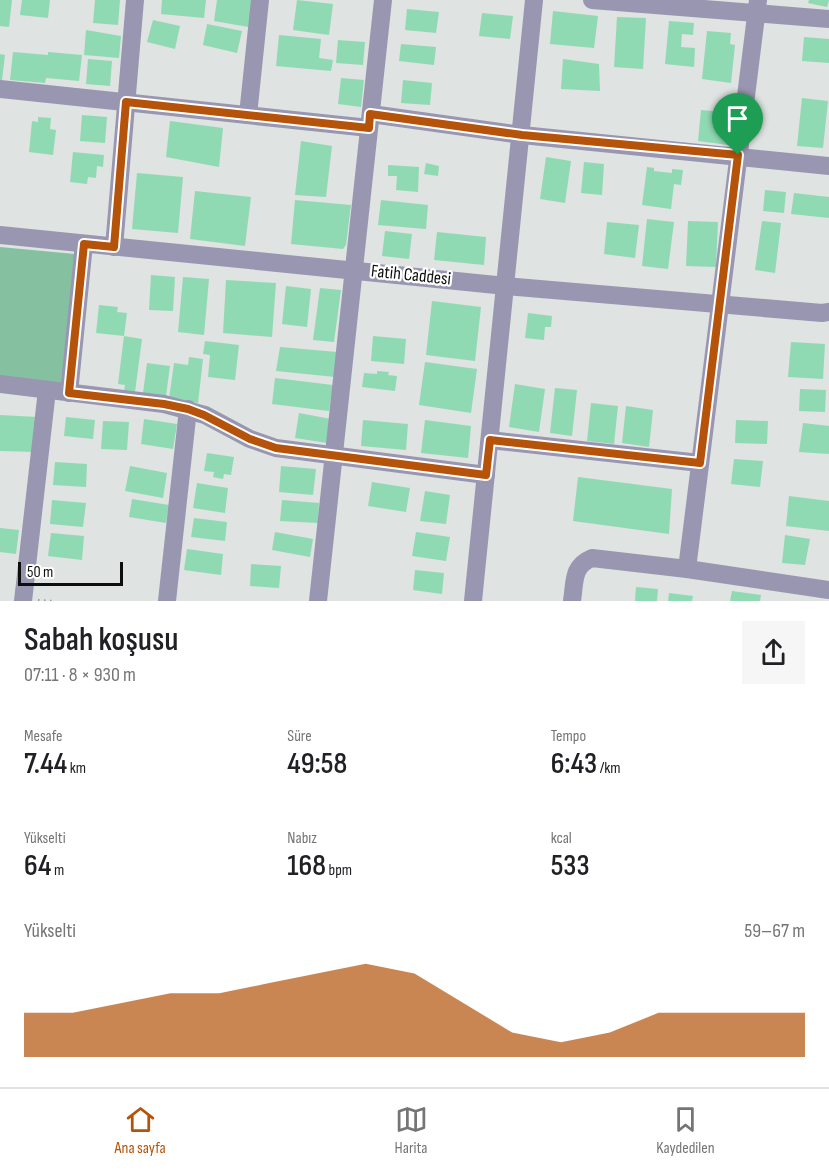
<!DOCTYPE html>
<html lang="tr">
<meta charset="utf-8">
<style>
body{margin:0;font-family:"Sofia Sans Condensed",sans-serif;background:#f6f6f6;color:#202124;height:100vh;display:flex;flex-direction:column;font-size:22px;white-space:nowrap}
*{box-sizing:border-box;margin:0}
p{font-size:20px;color:#757577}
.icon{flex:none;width:33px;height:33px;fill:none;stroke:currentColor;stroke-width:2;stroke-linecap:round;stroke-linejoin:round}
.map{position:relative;height:601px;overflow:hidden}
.details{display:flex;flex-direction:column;background:#fff;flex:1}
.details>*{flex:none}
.scale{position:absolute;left:18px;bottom:15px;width:105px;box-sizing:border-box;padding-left:6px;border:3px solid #0d0e0d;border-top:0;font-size:16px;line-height:21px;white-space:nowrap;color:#0d0e0d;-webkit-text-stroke:4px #fff;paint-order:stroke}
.pin{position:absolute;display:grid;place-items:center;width:51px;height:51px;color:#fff;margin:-62px -26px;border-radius:50% 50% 50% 0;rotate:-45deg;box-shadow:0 0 6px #0007}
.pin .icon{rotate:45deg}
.round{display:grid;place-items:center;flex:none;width:63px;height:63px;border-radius:0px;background:#f6f6f6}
.head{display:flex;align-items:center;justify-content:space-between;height:102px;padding:0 24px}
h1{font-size:33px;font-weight:600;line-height:45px}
.stats{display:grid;grid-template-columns:repeat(3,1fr);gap:9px;height:102px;padding:6px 24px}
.stats div{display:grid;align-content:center}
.stats b{font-size:30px;font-weight:600}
.stats small{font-size:16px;font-weight:400}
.stats p{font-size:16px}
.chart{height:168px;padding:12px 24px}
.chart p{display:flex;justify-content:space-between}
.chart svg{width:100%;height:108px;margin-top:6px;fill:#b45309;opacity:.7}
.tab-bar{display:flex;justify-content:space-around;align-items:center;height:84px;border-top:2px solid #e0e0e0;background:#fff;font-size:16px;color:#757577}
.tab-bar a{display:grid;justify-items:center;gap:3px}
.tab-bar .current{color:#b45309}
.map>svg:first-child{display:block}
.green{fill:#85c1a1}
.building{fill:#90dab3}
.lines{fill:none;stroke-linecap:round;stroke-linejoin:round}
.path{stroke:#999c9b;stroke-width:2;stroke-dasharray:1.5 4.5;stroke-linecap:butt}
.minor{stroke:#9996b2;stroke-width:18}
.route-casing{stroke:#fff;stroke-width:12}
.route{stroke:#b45309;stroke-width:8}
.labels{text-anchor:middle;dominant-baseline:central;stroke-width:4.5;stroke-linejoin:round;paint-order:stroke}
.street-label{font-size:18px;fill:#0d0e0d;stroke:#fff}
</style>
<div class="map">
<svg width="829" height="601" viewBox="0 0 829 601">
<rect width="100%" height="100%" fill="#dfe3e1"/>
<!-- green -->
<path class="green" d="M0 247 75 254 65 381 55 384 0 376Z"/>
<!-- building -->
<g class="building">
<path d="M0 0H12L9 27 0 26Z"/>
<path d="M22 0H50L48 18 20 15Z"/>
<path d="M95 0H120L118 25 93 23Z"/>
<path d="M162 0H206L204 18 161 14Z"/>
<path d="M217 0H258L254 28 214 21Z"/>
<path d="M297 0 333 4 329 35 293 30Z"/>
<path d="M809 0H829L827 7 808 3Z"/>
<path d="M407 9 439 12 436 33 405 30Z"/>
<path d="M553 11 598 16 594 48 550 44Z"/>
<path d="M482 13 513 16 510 39 479 36Z"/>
<path d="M617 17 646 18 643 69 614 67Z"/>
<path d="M153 20 180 26 175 49 147 42Z"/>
<path d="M669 21 694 23 693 35 682 34 681 47 695 48 694 67 665 64Z"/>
<path d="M207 24 242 31 237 53 203 45Z"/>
<path d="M86 30 121 36 119 58 84 55Z"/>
<path d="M707 31 731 33 730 44 735 45 731 83 702 79Z"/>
<path d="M279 35 321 39 319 58 333 60 331 71 276 66Z"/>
<path d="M804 37 829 39V63L802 61Z"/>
<path d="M338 40 365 42 363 65 336 63Z"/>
<path d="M401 44 436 47 434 65 399 61Z"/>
<path d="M13 52 48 55V52L82 55 79 81 46 78 45 83 10 80Z"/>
<path d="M0 54 5 55 2 80H0Z"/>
<path d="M88 59 112 61 110 86 86 84Z"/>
<path d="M563 59 599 64 600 91 561 89Z"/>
<path d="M341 78 364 80 361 107 338 104Z"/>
<path d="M403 80 432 83 430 105 401 103Z"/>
<path d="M802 98 828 101 823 148 797 146Z"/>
<path d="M701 110 724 112V119L731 120 728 145 698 141Z"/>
<path d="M82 115 107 117 105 143 80 141Z"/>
<path d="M38 117 51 118 50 129 56 130 53 155 29 152 32 121 38 122Z"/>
<path d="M170 121 223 128 219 167 166 157Z"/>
<path d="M301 141 332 146 326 197 295 195Z"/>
<path d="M73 152 104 155 103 167 97 166 96 178 88 177 87 184 70 182Z"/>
<path d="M546 157 571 161 565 203 540 199Z"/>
<path d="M584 162 604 164 602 195 581 193Z"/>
<path d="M426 163 439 166 438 176 424 174Z"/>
<path d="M388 165 419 167 418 192 396 190 397 176H388Z"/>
<path d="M647 167 654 168V171L672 173V169L683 170 681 185 674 184 671 209 642 205Z"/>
<path d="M137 173 183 177 178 233 132 229Z"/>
<path d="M765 190 786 192 784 213 763 211Z"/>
<path d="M195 191 251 197 245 246 190 239Z"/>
<path d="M794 193 829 197V218L791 214Z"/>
<path d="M295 200 351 205 346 245 343 249 291 244Z"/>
<path d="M381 200 428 205 426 229 378 225Z"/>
<path d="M647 219 674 222 668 269 642 266Z"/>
<path d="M688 221 718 222 716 267 686 266Z"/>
<path d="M762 221 781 223 775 273 755 270Z"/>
<path d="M607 222 639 225 635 258 604 254Z"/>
<path d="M385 231 412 234 409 259 382 256Z"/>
<path d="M437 232 486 237 484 265 434 260Z"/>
<path d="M151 275 175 277 173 311 149 310Z"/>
<path d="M183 277 209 279 204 335 178 332Z"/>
<path d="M226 280 276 283 272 337 223 333Z"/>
<path d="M286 286 311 289 307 327 282 324Z"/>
<path d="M320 288 341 290 334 342 313 340Z"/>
<path d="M432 301 481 307 475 361 426 355Z"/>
<path d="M99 305 118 307 117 312 127 313 124 336 96 333Z"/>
<path d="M528 313 552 316 551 327H545L544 340 525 338Z"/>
<path d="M124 336 142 339 135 392 124 391 125 385 118 384Z"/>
<path d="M373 336 406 339 404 364 371 361Z"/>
<path d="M205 341 239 345 235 380 208 377 210 355 203 354Z"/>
<path d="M791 342 825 344 823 379 788 377Z"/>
<path d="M280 347 337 352 335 377 276 371Z"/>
<path d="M189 357 203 359 198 403 169 399 174 363 188 365Z"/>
<path d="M425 362 477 369 471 413 419 405Z"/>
<path d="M147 363 170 366 166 396 143 393Z"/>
<path d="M377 371 389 372 388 375 397 376 395 391 362 387 364 373 377 374Z"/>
<path d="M275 378 333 385 329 411 272 404Z"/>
<path d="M515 384 545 389 539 432 509 427Z"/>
<path d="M555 388 577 390 572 436 550 433Z"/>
<path d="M800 389 826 390 825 412 799 411Z"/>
<path d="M591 403 618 406 614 444 587 441Z"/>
<path d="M626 406 653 410 649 447 622 443Z"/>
<path d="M299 413 331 419 327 443 295 438Z"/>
<path d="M0 415 38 417 36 452 0 451Z"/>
<path d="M66 417 95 420 93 439 64 436Z"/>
<path d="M144 419 177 424 173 449 141 444Z"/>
<path d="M363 420 408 424 406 450 361 446Z"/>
<path d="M425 420 471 426 468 458 421 453Z"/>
<path d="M736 420 768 421 767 444 735 443Z"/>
<path d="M103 421 129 422 127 450 101 449Z"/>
<path d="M803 423 829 426V454L799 452Z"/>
<path d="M207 453 234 457 231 475 224 474 223 479 213 477 214 472 204 471Z"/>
<path d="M734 459 763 461 760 487 731 484Z"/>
<path d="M55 462 87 464 86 487 53 485Z"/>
<path d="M130 466 167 473 163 498 125 491Z"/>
<path d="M281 466 316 469 313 495 279 492Z"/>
<path d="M578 477 672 489 669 534 573 521Z"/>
<path d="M372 482 410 488 406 512 368 506Z"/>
<path d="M197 483 228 488 225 513 193 508Z"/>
<path d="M425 491 450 495 446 524 420 521Z"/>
<path d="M789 496 829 501V531L786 526Z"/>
<path d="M132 499 169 505 166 523 129 517Z"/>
<path d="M52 500 86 503 83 527 50 524Z"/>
<path d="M282 500 319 503 318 523 280 521Z"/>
<path d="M194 518 227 522 225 541 191 537Z"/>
<path d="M0 528 19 530 16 554 0 552Z"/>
<path d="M275 532 313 539 310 557 272 550Z"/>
<path d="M416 532 450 537 446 561 412 556Z"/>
<path d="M51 533 84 536 82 560 48 556Z"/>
<path d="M785 535 810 539 805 565 782 563Z"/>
<path d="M187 549 223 554 221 575 184 570Z"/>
<path d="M251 564 281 566 279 588 250 586Z"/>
<path d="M415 570 444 573 442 594 413 590Z"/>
<path d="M636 587 658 589 657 601H635Z"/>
<path d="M732 591 761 595 760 601H730Z"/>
<path d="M669 593 693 596 692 601H668Z"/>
</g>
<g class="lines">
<!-- path -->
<path class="path" d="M38 600 55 601"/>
<!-- minor -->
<g class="minor">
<path d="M592 0 829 19"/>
<path d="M0 89 369 128"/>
<path d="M371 114 522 135 829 166"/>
<path d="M248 115 260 0"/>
<path d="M0 235 506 286 822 313 829 312"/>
<path d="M114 247 135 0"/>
<path d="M0 384 164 404 205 415 250 439 276 448 486 475"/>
<path d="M69 393 84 244"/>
<path d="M490 440 700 463"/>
<path d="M687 569 758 0"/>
<path d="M23 601 47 390"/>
<path d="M167 601 188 409"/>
<path d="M318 601 383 0"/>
<path d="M473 601 534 0"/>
<path d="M572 601C575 582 572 566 592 558L687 569 829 590"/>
</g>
</g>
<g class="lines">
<!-- route casing -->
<g class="route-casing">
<path id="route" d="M126 102 369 128 370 114 522 135 738 155 700 463 490 440 486 475 276 448 250 439 204 415 188 409 164 404 69 393 84 244 114 247Z"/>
</g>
<!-- route -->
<use href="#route" class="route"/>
</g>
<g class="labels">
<!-- street labels -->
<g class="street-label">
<text transform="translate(411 275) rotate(6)">Fatih Caddesi</text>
</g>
</g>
</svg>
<div class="scale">50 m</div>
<div class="pin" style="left:738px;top:155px;background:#1e9e55"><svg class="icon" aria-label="arrive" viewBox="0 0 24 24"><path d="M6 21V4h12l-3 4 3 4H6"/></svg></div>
</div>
<section class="details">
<div class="head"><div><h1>Sabah koşusu</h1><p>07:11 · 8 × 930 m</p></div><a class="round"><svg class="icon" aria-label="share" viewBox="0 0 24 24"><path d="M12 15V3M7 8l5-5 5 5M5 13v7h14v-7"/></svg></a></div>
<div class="stats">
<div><p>Mesafe</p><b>7.44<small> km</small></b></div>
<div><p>Süre</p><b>49:58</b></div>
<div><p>Tempo</p><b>6:43<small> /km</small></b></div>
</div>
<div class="stats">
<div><p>Yükselti</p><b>64<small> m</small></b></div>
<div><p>Nabız</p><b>168<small> bpm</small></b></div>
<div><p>kcal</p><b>533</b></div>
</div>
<div class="chart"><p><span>Yükselti</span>59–67 m</p>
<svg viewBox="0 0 160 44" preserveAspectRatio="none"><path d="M0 44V26L10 26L20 22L30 18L40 18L50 14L60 10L70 6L80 10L90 22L100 34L110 38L120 34L130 26L140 26L150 26L160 26V44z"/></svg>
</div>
</section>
<nav class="tab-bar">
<a class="current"><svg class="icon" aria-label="home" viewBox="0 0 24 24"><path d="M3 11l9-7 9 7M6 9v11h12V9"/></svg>Ana sayfa</a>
<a><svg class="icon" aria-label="map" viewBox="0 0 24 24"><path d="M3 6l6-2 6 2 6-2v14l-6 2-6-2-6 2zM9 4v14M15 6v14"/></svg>Harita</a>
<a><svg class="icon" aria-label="saved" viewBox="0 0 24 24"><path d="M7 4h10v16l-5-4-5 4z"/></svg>Kaydedilen</a>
</nav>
